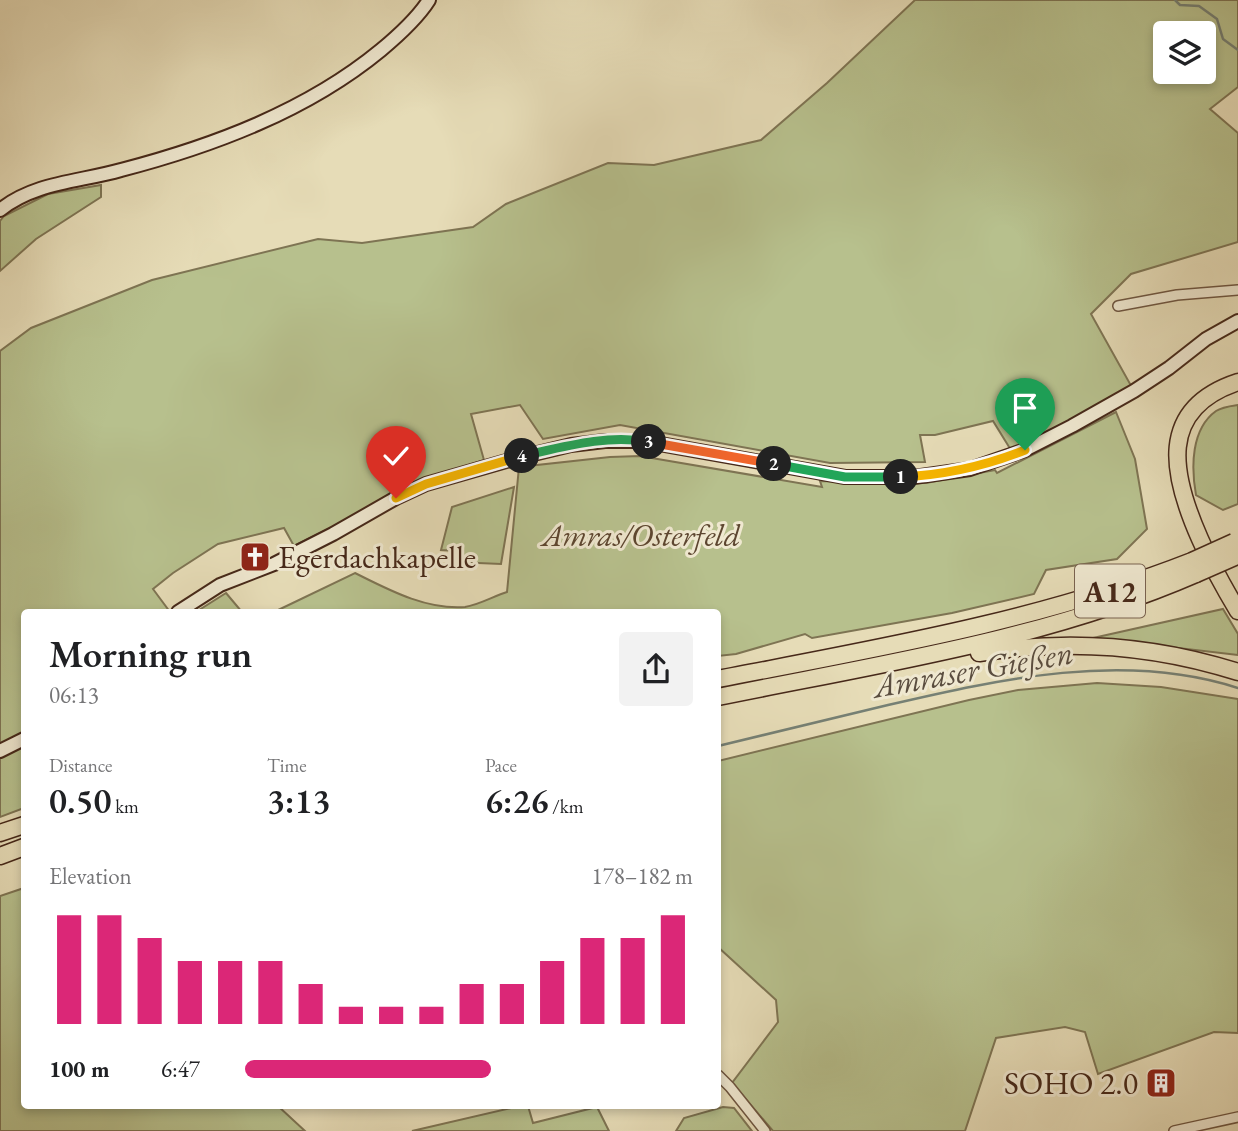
<!DOCTYPE html>
<meta charset="utf-8">
<style>
body{margin:0;font-family:"EB Garamond",serif;background:#f2f2f2;color:#202124;height:100vh;display:flex;flex-direction:column;font-size:26px;white-space:nowrap}
*{box-sizing:border-box;margin:0}
p{font-size:23px;color:#757577}
.icon{flex:none;width:38px;height:38px;fill:none;stroke:currentColor;stroke-width:2;stroke-linecap:round;stroke-linejoin:round}
.map{position:relative;flex:1;overflow:hidden}
.drawer{position:absolute;left:21px;top:609px;width:700px;height:500px;display:flex;flex-direction:column;background:#fff;border-radius:7px;box-shadow:0 4px 10px #0003}
.drawer>*{flex:none}
.controls{position:absolute;left:1153px;top:21px;display:grid;gap:14px}
.controls a{display:grid;place-items:center;width:63px;height:63px;border-radius:7px;background:#fff;box-shadow:0 4px 10px #0003;font-size:35px}
.pin{position:absolute;display:grid;place-items:center;width:60px;height:60px;color:#fff;margin:-72px -30px;border-radius:50% 50% 50% 0;rotate:-45deg;box-shadow:0 0 7px #0007}
.pin .icon{rotate:45deg}
.km{position:absolute;width:35px;height:35px;margin:-18px;border-radius:50%;background:#222;color:#fff;font-size:19px;line-height:35px;text-align:center}
.round{display:grid;place-items:center;flex:none;width:74px;height:74px;border-radius:7px;background:#f2f2f2}
.summary{display:flex;align-items:center;justify-content:space-between;height:119px;padding:0 28px}
h1{font-size:38px;font-weight:600;line-height:52px}
.stats{display:grid;grid-template-columns:repeat(3,1fr);gap:10px;height:119px;padding:7px 28px}
.stats div{display:grid;align-content:center}
.stats b{font-size:35px;font-weight:600}
.stats small{font-size:19px;font-weight:400}
.stats p{font-size:19px}
.chart{height:196px;padding:14px 28px}
.chart p{display:flex;justify-content:space-between}
.chart svg{width:100%;height:126px;margin-top:7px;stroke:#db2777;stroke-width:6}
ul{padding:0 28px;list-style:none;font-size:23px}
li{display:grid;grid-template-columns:112px 84px 1fr;align-items:center;height:52px}
li i{height:18px;border-radius:9px;background:#db2777}
.map>svg:first-child{display:block}
.green{fill:#b7c08d;stroke:#7e7453;stroke-width:2;fill-rule:evenodd}
.lines{fill:none;stroke-linecap:round;stroke-linejoin:round}
.stream{stroke:#768074;stroke-width:2.5}
.street-casing{stroke:#6e5540;stroke-width:12}
.secondary-casing{stroke:#462819;stroke-width:16}
.highway-casing{stroke:#462819;stroke-width:19}
.street{stroke:#efe8d0;stroke-width:9}
.secondary{stroke:#efe8d0;stroke-width:12}
.highway{stroke:#e6dcb7;stroke-width:16}
.highway-bridge-casing{stroke:#462819;stroke-width:19;stroke-linecap:butt}
.highway-bridge{stroke:#e6dcb7;stroke-width:16}
.split-1-casing{stroke:#fff;stroke-width:14}
.split-2-casing{stroke:#fff;stroke-width:14}
.split-3-casing{stroke:#fff;stroke-width:14}
.split-4-casing{stroke:#fff;stroke-width:14}
.split-5-casing{stroke:#fff;stroke-width:14}
.split-1{stroke:#f5b400;stroke-width:9}
.split-2{stroke:#22a559;stroke-width:9}
.split-3{stroke:#f0652b;stroke-width:9}
.split-4{stroke:#22a559;stroke-width:9}
.split-5{stroke:#f5b400;stroke-width:9}
.labels{text-anchor:middle;dominant-baseline:central;stroke-width:6;stroke-linejoin:round;paint-order:stroke}
.shield{fill:#efe8d0;stroke:#796250;stroke-width:2}
.shield-label{font-size:30px;font-weight:bold;fill:#462819}
.park-label{font-size:32px;font-style:italic;fill:#5d4630;stroke:#efe8d0}
.poi-label{font-size:32px;fill:#462819;stroke:#efe8d0;text-anchor:start}
.water-label{font-size:33px;font-style:italic;fill:#5a4d3f;stroke:#efe8d0}
</style>
<div class="map">
<svg width="1238" height="1131" viewBox="0 0 1238 1131">
<rect width="100%" height="100%" fill="#e6dcb7"/>
<filter id="stains"><feTurbulence type="fractalNoise" baseFrequency=".00286" numOctaves="4"/><feColorMatrix values="0 0 0 0 .2 0 0 0 0 .09 0 0 0 0 .02 0 0 0 .5 -.17"/></filter>
<radialGradient id="worn" r=".72"><stop offset=".6" stop-color="#630" stop-opacity="0"/><stop offset="1" stop-color="#630" stop-opacity=".3"/></radialGradient>
<!-- green -->
<g class="green">
<path d="M915 0H1238V87L1210 109 1238 133V242L1131 274 1091 314 1134 391 1014 455 993 421 935 435H920L925 462 830 463 620 425 543 439 520 405 471 414 484 460 438 475 294 546 284 528 218 544 173 573 153 589 170 612H24V808L0 817V351L31 328 152 280 318 239 362 243 473 227 506 204 608 163 654 165 761 140 827 83ZM1166 33H1204V72H1166Z"/>
<path d="M101 185V197L36 239 0 271V221L4 216 48 194Z"/>
<path d="M1238 405V504L1223 510 1196 495C1191 467 1191 429 1216 411 1222 407 1231 406 1238 405Z"/>
<path d="M1116 412 1135 459 1147 529 1117 559 1046 570 1034 594 952 613 812 638 805 634 736 654 718 656V612H274L355 573C389 590 426 610 465 607 479 605 494 596 507 592L519 467 610 457 640 456 822 487 820 481 926 483 995 470 997 473Z"/>
<path d="M514 487 501 564 455 562 456 551 441 550 452 507Z"/>
<path d="M226 593 242 612H196Z"/>
<path d="M1223 609 1238 634V655L1093 638Z"/>
<path d="M1097 683 1161 687 1238 699V1033L1214 1032 1098 1074 1085 1032 1065 1027 996 1038 965 1131H773L732 1083 778 1022 776 1000 718 947V761L969 700 1018 690Z"/>
<path d="M24 888V1106H278L305 1131H0V896Z"/>
<path d="M520 1106H528L533 1123 597 1107 609 1131H412Z"/>
<path d="M723 1107 734 1108 752 1131H676L684 1118Z"/>
</g>
<g class="lines">
<!-- stream -->
<g class="stream">
<path d="M1175 0 1180 5 1199 6 1217 19 1223 39 1238 50"/>
<path d="M718 746C774 733 831 719 888 705 1000 679 1125 651 1238 688"/>
</g>
<!-- street casing -->
<g class="street-casing">
<g id="street">
<path d="M1118 306 1177 295 1238 290"/>
<path d="M718 1075 730 1087 765 1131"/>
<path d="M1174 1131 1238 1117"/>
</g>
</g>
<!-- secondary casing -->
<g class="secondary-casing">
<g id="secondary">
<path d="M0 210C35 182 79 182 121 170 213 146 307 111 381 50 399 35 417 19 429 0"/>
<path d="M178 612 220 585 274 564 333 534 396 498 426 484 517 458 571 445 605 441H643L845 477H914L970 469 1025 450 1072 426 1134 391 1169 368 1206 339 1238 321"/>
<path d="M0 751 24 739"/>
</g>
</g>
<!-- highway casing -->
<g class="highway-casing">
<g id="highway">
<path d="M1238 382C1156 409 1172 476 1200 539 1211 564 1224 588 1238 611"/>
<path d="M979 653C1067 639 1154 645 1238 672"/>
<path d="M718 679C878 648 1039 621 1192 561"/>
<path d="M718 697C879 664 1044 640 1196 574"/>
<path d="M0 833 24 825"/>
<path d="M0 856 24 847"/>
</g>
</g>
<!-- street -->
<use href="#street" class="street"/>
<!-- secondary -->
<use href="#secondary" class="secondary"/>
<!-- highway -->
<use href="#highway" class="highway"/>
<!-- highway-bridge casing -->
<g class="highway-bridge-casing">
<g id="highway-bridge">
<path d="M1192 561 1234 542"/>
<path d="M1196 574 1237 556"/>
</g>
</g>
<!-- highway-bridge -->
<use href="#highway-bridge" class="highway-bridge"/>
</g>
<g class="lines">
<!-- split-1 casing -->
<g class="split-1-casing">
<path id="split-1" d="M901 477C945 475 985 466 1025 450"/>
</g>
<!-- split-2 casing -->
<g class="split-2-casing">
<path id="split-2" d="M774 464 845 477H901"/>
</g>
<!-- split-3 casing -->
<g class="split-3-casing">
<path id="split-3" d="M649 442 774 464"/>
</g>
<!-- split-4 casing -->
<g class="split-4-casing">
<path id="split-4" d="M522 456C563 447 607 434 649 442"/>
</g>
<!-- split-5 casing -->
<g class="split-5-casing">
<path id="split-5" d="M396 498 426 484 522 456"/>
</g>
<!-- split-1 -->
<use href="#split-1" class="split-1"/>
<!-- split-2 -->
<use href="#split-2" class="split-2"/>
<!-- split-3 -->
<use href="#split-3" class="split-3"/>
<!-- split-4 -->
<use href="#split-4" class="split-4"/>
<!-- split-5 -->
<use href="#split-5" class="split-5"/>
</g>
<!-- icons -->
<defs>
<g id="church-square" transform="scale(1.575)"><rect x="-9" y="-9" width="18" height="18" rx="4" fill="#8f2418" stroke="#efe8d0"/><path d="M-1.2-6h2.4v3.5h3.3v2.4h-3.3V6h-2.4V-.1h-3.3v-2.4h3.3Z" fill="#fff"/></g>
<g id="building-square" transform="scale(1.575)"><rect x="-9" y="-9" width="18" height="18" rx="4" fill="#8f2418" stroke="#efe8d0"/><path d="M-4-6H4V6H1V3H-1V6H-4ZM-2.5-4.3h1.7v1.8h-1.7ZM.8-4.3h1.7v1.8H.8ZM-2.5-1h1.7V.8h-1.7ZM.8-1h1.7V.8H.8Z" fill="#fff"/></g>
</defs>
<g fill-rule="evenodd">
<use href="#church-square" x="255" y="557"/>
<use href="#building-square" x="1161" y="1083"/>
</g>
<g class="labels">
<!-- shield labels -->
<rect class="shield" x="1075" y="564.5" width="70" height="53" rx="5"/>
<g class="shield-label">
<text x="1110" y="591">A12</text>
</g>
<!-- park labels -->
<g class="park-label">
<text x="641" y="535">Amras/Osterfeld</text>
</g>
<!-- poi labels -->
<g class="poi-label">
<text x="278" y="557">Egerdachkapelle</text>
<text x="1138" y="1083" text-anchor="end">SOHO 2.0</text>
</g>
<!-- water labels -->
<g class="water-label">
<text transform="translate(973 669) rotate(-10)">Amraser Gießen</text>
</g>
</g>
<rect width="100%" height="100%" filter="url(#stains)"/>
<rect width="100%" height="100%" fill="url(#worn)"/>
</svg>
<div class="controls">
<a><svg class="icon" aria-label="layers" viewBox="0 0 24 24"><path d="M12 4l9 5-9 5-9-5zM3 14l9 5 9-5"/></svg></a>
</div>
<div class="pin" style="left:1025px;top:450px;background:#1e9e55"><svg class="icon" aria-label="arrive" viewBox="0 0 24 24"><path d="M6 21V4h12l-3 4 3 4H6"/></svg></div>
<div class="pin" style="left:396px;top:498px;background:#d93025"><svg class="icon" aria-label="check" viewBox="0 0 24 24"><path d="M5 12l5 5 9-10"/></svg></div>
<b class="km" style="left:901px;top:477px">1</b>
<b class="km" style="left:774px;top:464px">2</b>
<b class="km" style="left:649px;top:442px">3</b>
<b class="km" style="left:522px;top:456px">4</b>
<section class="drawer">
<div class="summary"><div><h1>Morning run</h1><p>06:13</p></div><a class="round"><svg class="icon" aria-label="share" viewBox="0 0 24 24"><path d="M12 15V3M7 8l5-5 5 5M5 13v7h14v-7"/></svg></a></div>
<div class="stats">
<div><p>Distance</p><b>0.50<small> km</small></b></div>
<div><p>Time</p><b>3:13</b></div>
<div><p>Pace</p><b>6:26<small> /km</small></b></div>
</div>
<div class="chart"><p><span>Elevation</span>178–182 m</p>
<svg viewBox="0 0 160 44" preserveAspectRatio="none"><path d="M5 44V6M15 44V6M25 44V14M35 44V22M45 44V22M55 44V22M65 44V30M75 44V38M85 44V38M95 44V38M105 44V30M115 44V30M125 44V22M135 44V14M145 44V14M155 44V6"/></svg>
</div>
<ul>
<li><b>100 m</b>6:47<i style="width:55%"></i></li>
</ul>
</section>
</div>
